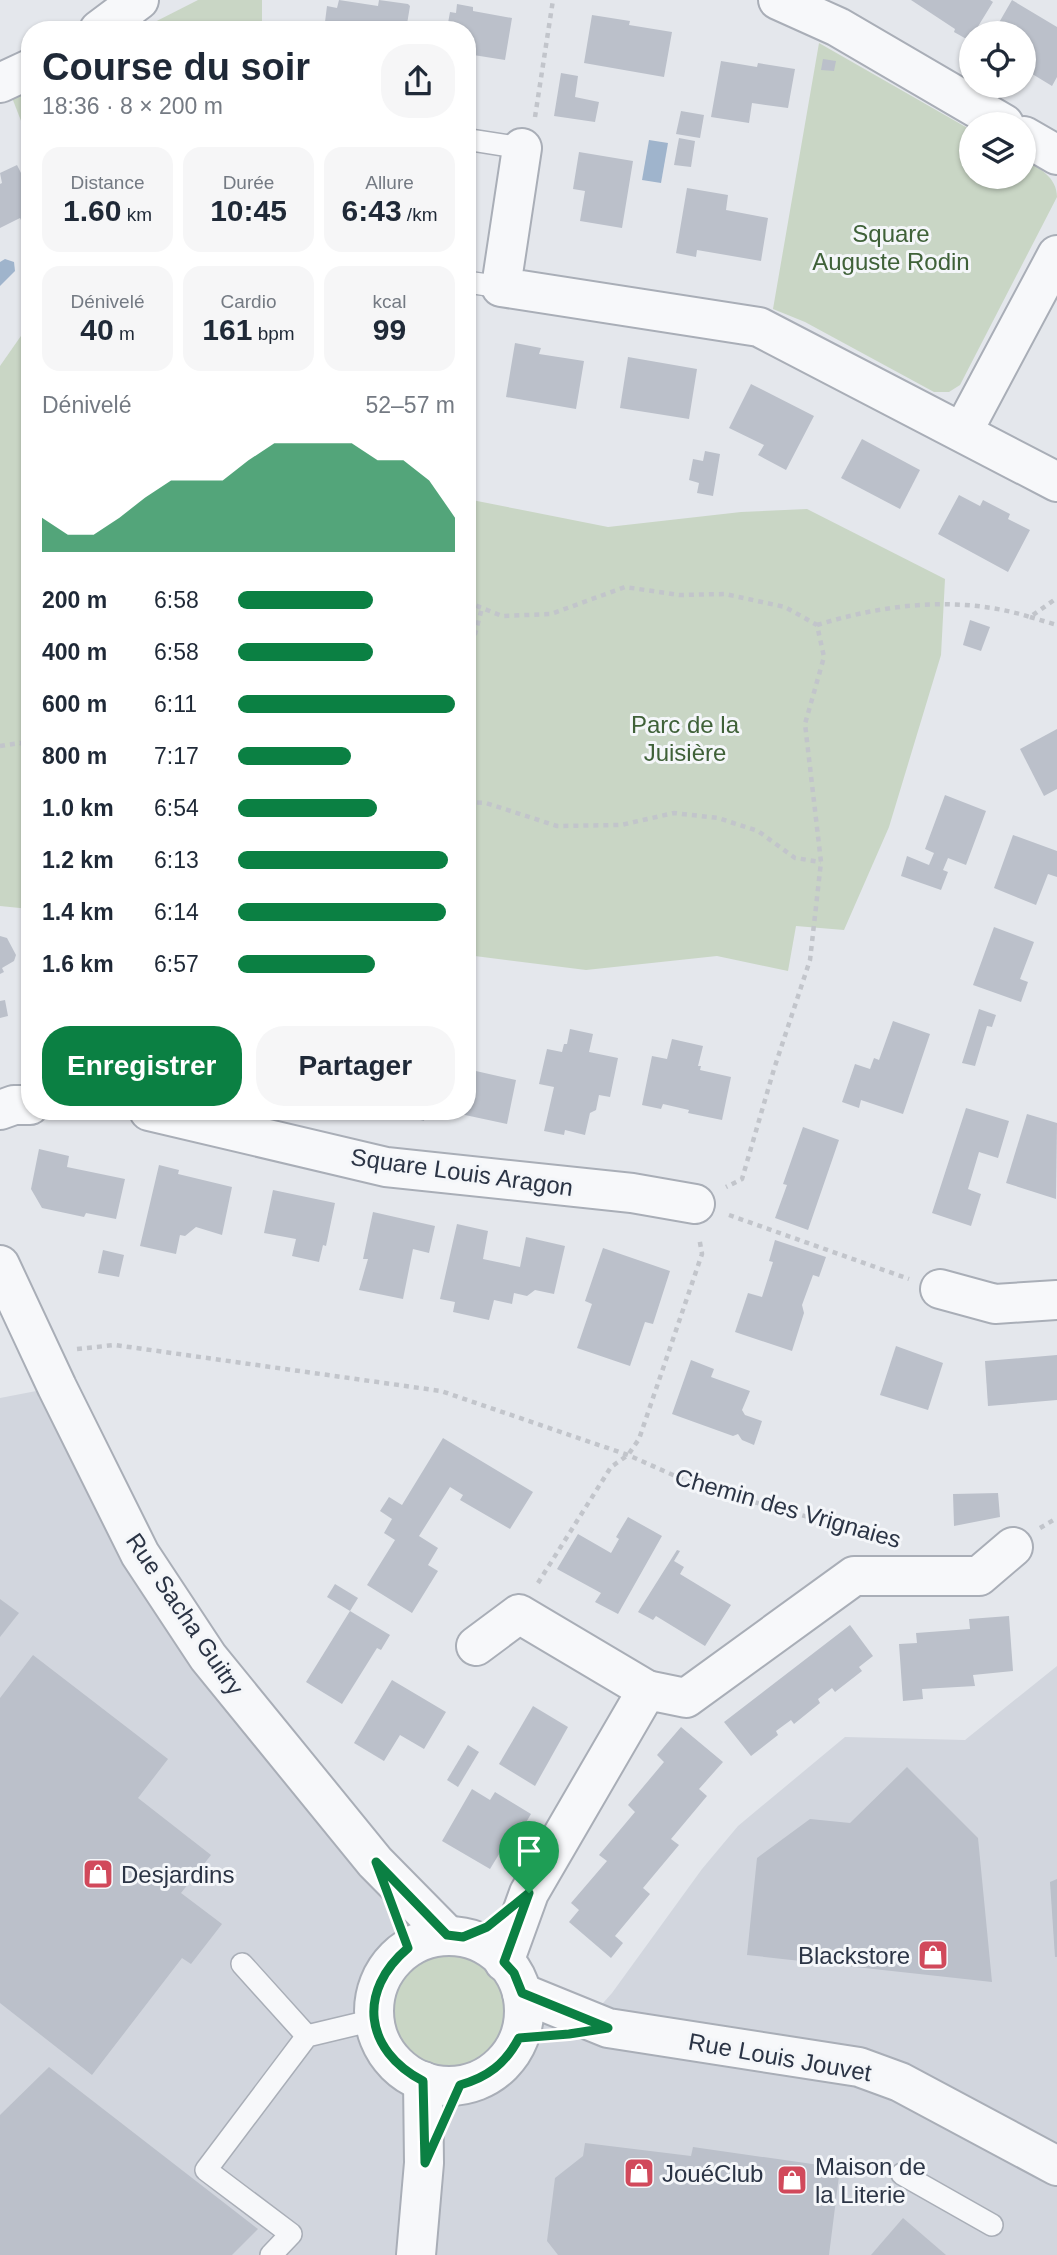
<!DOCTYPE html>
<html lang="fr">
<meta charset="utf-8">
<style>
body{margin:0;font-family:Arial,sans-serif;background:#f6f6f7;color:#1f2937;height:100vh;display:flex;flex-direction:column;font-size:26px;white-space:nowrap}
*{box-sizing:border-box;margin:0}
p{font-size:23px;color:#747a83}
.icon{flex:none;width:38px;height:38px;fill:none;stroke:currentColor;stroke-width:2;stroke-linecap:round;stroke-linejoin:round}
.map{position:relative;flex:1;overflow:hidden}
.panel{position:absolute;left:21px;top:21px;width:455px;height:1099px;display:flex;flex-direction:column;background:#fff;border-radius:28px;box-shadow:0 2px 5px #0004}
.panel>*{flex:none}
.tools{position:absolute;left:959px;top:21px;display:grid;gap:14px}
.tools a{display:grid;place-items:center;width:77px;height:77px;border-radius:50%;background:#fff;box-shadow:0 2px 5px #0004;font-size:35px}
.pin{position:absolute;display:grid;place-items:center;width:60px;height:60px;color:#fff;margin:-72px -30px;border-radius:50% 50% 50% 0;rotate:-45deg;box-shadow:0 0 7px #0007}
.pin .icon{rotate:45deg}
.round{display:grid;place-items:center;flex:none;width:74px;height:74px;border-radius:28px;background:#f6f6f7}
.overview{display:flex;align-items:center;justify-content:space-between;height:119px;padding:0 21px}
h1{font-size:38px;font-weight:600;line-height:52px}
.metrics{display:grid;grid-template-columns:repeat(3,1fr);gap:10px;height:119px;padding:7px 21px}
.metrics div{display:grid;align-content:center;border-radius:18px;background:#f6f6f7;text-align:center}
.metrics b{font-size:30px;font-weight:600}
.metrics small{font-size:19px;font-weight:400}
.metrics p{font-size:19px}
.chart{height:196px;padding:14px 21px}
.chart p{display:flex;justify-content:space-between}
.chart svg{width:100%;height:126px;margin-top:7px;fill:#0b8043;opacity:.7}
.action{display:flex;gap:14px;margin-top:auto;padding:14px 21px}
.action a{flex:1;height:80px;border-radius:28px;background:#0b8043;color:#fff;font-size:28px;font-weight:600;line-height:80px;text-align:center}
.action a+a{background:#f6f6f7;color:#1f2937}
ul{padding:0 21px;list-style:none;font-size:23px}
li{display:grid;grid-template-columns:112px 84px 1fr;align-items:center;height:52px}
li i{height:18px;border-radius:9px;background:#0b8043}
.map>svg:first-child{display:block}
.built{fill:#d2d6de}
.green{fill:#c9d6c5}
.water{fill:#9fb4cc}
.building{fill:#bbc0ca}
.lines{fill:none;stroke-linecap:round;stroke-linejoin:round}
.service-casing{stroke:#a9aeb7;stroke-width:24}
.minor-casing{stroke:#a9aeb7;stroke-width:42}
.path{stroke:#c2c5cb;stroke-width:4.5;stroke-dasharray:5 5;stroke-linecap:butt}
.service{stroke:#f7f8fa;stroke-width:21}
.minor{stroke:#f7f8fa;stroke-width:38}
.route-casing{stroke:#fff;stroke-width:14}
.route{stroke:#0b8043;stroke-width:9}
.labels{text-anchor:middle;dominant-baseline:central;stroke-width:6;stroke-linejoin:round;paint-order:stroke}
.park-label{font-size:24px;fill:#3f6138;stroke:#f4f6f9}
.street-label{font-size:24px;fill:#2b3445;stroke:#f4f6f9}
.poi-label{font-size:24px;fill:#2b3445;stroke:#f4f6f9;text-anchor:start}
</style>
<div class="map">
<svg width="1057" height="2255" viewBox="0 0 1057 2255">
<rect width="100%" height="100%" fill="#e4e7ec"/>
<!-- built -->
<path class="built" d="M57 1387 140 1554 447 1935 485 1945 514 1973 588 2020 612 1993 702 1869 738 1826 845 1737 965 1740 1057 1666V2255H0V1398Z"/>
<!-- green -->
<g class="green">
<path d="M198 0H262V30H139Z"/>
<path d="M819 43 971 130V177H1024V159C1039 168 1057 177 1057 197L960 385 949 392H934L805 322 773 309Z"/>
<path d="M30 85V144L11 95Z"/>
<path d="M30 323V909L0 906V366Z"/>
<path d="M467 499 608 527 741 512 807 509 945 579 941 655 889 827 844 930 796 926 788 971 717 956 586 970 467 955Z"/>
<circle cx="448" cy="2010" r="56"/>
</g>
<!-- water -->
<g class="water">
<path d="M649 140 668 143 661 183 642 180Z"/>
<path d="M5 259 14 262 15 271 0 286V262Z"/>
</g>
<!-- building -->
<g class="building">
<path d="M339 0 378 6 379 0 408 4 410 6 406 30H324L327 6 337 8Z"/>
<path d="M911 0H990L993 2 974 33H971L970 41 954 32 955 29Z"/>
<path d="M1012 0 1057 27V77L1052 86 1024 69V33H993Z"/>
<path d="M457 4 473 7V11L512 18 505 60 467 54V30H453L454 24 448 23 450 12 456 13Z"/>
<path d="M592 15 630 21 629 25 672 32 664 77 584 63Z"/>
<path d="M823 59 836 61 834 71 821 70Z"/>
<path d="M721 61 757 67 758 63 795 69 788 108 752 103 749 123 711 117Z"/>
<path d="M561 73 578 76 575 97 599 102 595 122 554 116Z"/>
<path d="M681 111 704 115 700 138 676 134Z"/>
<path d="M679 138 695 141 691 167 674 165Z"/>
<path d="M579 152 633 161 622 228 580 221 585 191 573 189Z"/>
<path d="M17 165 30 191V239L20 218 0 228V184L2 183 0 173Z"/>
<path d="M687 188 728 195 726 210 768 218 761 261 697 250 696 257 676 253Z"/>
<path d="M515 343 541 348 539 354 584 361 576 409 506 397Z"/>
<path d="M628 357 697 369 689 419 620 408Z"/>
<path d="M751 384 814 416 786 470 758 455 764 445 729 428Z"/>
<path d="M862 439 920 470 900 509 841 478Z"/>
<path d="M705 451 720 454 713 496 697 493 699 483 689 480 693 459 703 461Z"/>
<path d="M959 495 980 506 983 500 1010 514 1008 519 1030 530 1008 572 938 534Z"/>
<path d="M970 620 990 627 981 651 963 645Z"/>
<path d="M1057 729V789L1044 796 1020 749Z"/>
<path d="M945 795 986 811 966 865 948 858 943 870 948 872 941 890 901 876 907 856 929 865 934 853 925 849Z"/>
<path d="M1013 835 1057 851V877L1048 874 1036 905 994 888Z"/>
<path d="M994 927 1034 942 1020 979 1028 982 1021 1002 973 985Z"/>
<path d="M0 936 7 938 16 955 14 961 2 968 4 972 0 974Z"/>
<path d="M5 1000 8 1016 0 1018V1001Z"/>
<path d="M979 1009 996 1015 992 1027 987 1026 975 1066 962 1063Z"/>
<path d="M893 1021 930 1034 903 1114 861 1100 859 1108 842 1102 855 1064 870 1069 874 1058 879 1060Z"/>
<path d="M570 1029 593 1034 589 1052 618 1058 610 1097 599 1095 596 1110 590 1113 585 1135 565 1130 564 1135 544 1131 554 1087 539 1084 547 1049 562 1052 564 1044H567Z"/>
<path d="M672 1039 703 1046 698 1066H701L700 1070 731 1077 722 1120 688 1113 689 1110 663 1104 661 1109 642 1105 652 1056 667 1059Z"/>
<path d="M467 1069 516 1080 507 1124 451 1112 467 1111Z"/>
<path d="M966 1108 1009 1121 998 1158 979 1152 968 1189 981 1194 971 1226 932 1213Z"/>
<path d="M386 1111H426L424 1121Z"/>
<path d="M1027 1114 1057 1123 1056 1199 1006 1183Z"/>
<path d="M803 1127 839 1140 808 1230 775 1218 787 1185 783 1184Z"/>
<path d="M39 1149 69 1156 67 1167 125 1179 116 1219 86 1213 84 1217 42 1208 31 1189Z"/>
<path d="M159 1165 179 1170 178 1174 232 1187 222 1235 196 1227 185 1236 180 1235 176 1254 140 1246Z"/>
<path d="M273 1190 335 1203 326 1246 323 1245 319 1262 292 1256 296 1239 264 1233Z"/>
<path d="M373 1212 435 1226 429 1253 413 1249 403 1299 359 1290 368 1259H363Z"/>
<path d="M457 1224 488 1231 483 1259 520 1267 526 1237 565 1246 554 1294 535 1290 527 1296 514 1293 512 1304 494 1300 489 1320 453 1312 455 1302 440 1299Z"/>
<path d="M775 1240 826 1257 819 1277 813 1275 802 1305 804 1313 792 1351 735 1332 748 1293 762 1297 773 1262 769 1261Z"/>
<path d="M603 1248 670 1271 653 1324 645 1322 630 1366 577 1348 592 1304 585 1301Z"/>
<path d="M103 1250 124 1255 119 1277 98 1273Z"/>
<path d="M896 1346 943 1363 928 1410 880 1395Z"/>
<path d="M1057 1355V1400L988 1406 985 1361Z"/>
<path d="M691 1360 714 1369 711 1377 750 1391 742 1410 745 1415 762 1421 754 1445 742 1440 738 1434 733 1436 672 1414Z"/>
<path d="M443 1438 533 1492 510 1529 460 1500 463 1495 450 1487 419 1536 438 1548 428 1565 438 1571 412 1613 367 1585 395 1540 384 1533 392 1519 380 1511 389 1497 402 1505Z"/>
<path d="M998 1493 1000 1517 954 1526 953 1494Z"/>
<path d="M628 1517 662 1536 618 1614 595 1602 601 1593 557 1569 578 1534 611 1553 619 1539 616 1537Z"/>
<path d="M677 1550 680 1551 674 1561 684 1567 680 1574 731 1605 705 1646 656 1616 653 1620 638 1612Z"/>
<path d="M335 1584 358 1598 350 1611 327 1597Z"/>
<path d="M0 1599 19 1613 0 1637Z"/>
<path d="M350 1611 390 1635 381 1650 377 1648 342 1704 306 1682Z"/>
<path d="M1009 1616 1013 1671 973 1675 975 1686 922 1689 923 1699 903 1701 899 1644 917 1643 916 1633 970 1629 969 1619Z"/>
<path d="M850 1625 873 1656 859 1667 862 1671 835 1692 832 1688 818 1699 820 1703 794 1724 791 1720 776 1731 778 1735 751 1756 724 1722Z"/>
<path d="M33 1655 168 1759 138 1798 211 1855 181 1893 222 1924 191 1964 182 1958 92 2075 0 2003V1698Z"/>
<path d="M392 1680 446 1712 424 1749 400 1735 384 1761 354 1743Z"/>
<path d="M533 1706 568 1727 535 1786 499 1764Z"/>
<path d="M681 1727 723 1762 699 1789 707 1796 671 1839 679 1845 643 1888 650 1894 615 1936 623 1943 611 1958 569 1922 579 1910 571 1903 607 1861 599 1855 635 1812 628 1805 664 1762 657 1755Z"/>
<path d="M468 1745 479 1752 458 1787 447 1780Z"/>
<path d="M907 1767 978 1838 992 1982 747 1955 757 1858 810 1819 850 1823Z"/>
<path d="M472 1789 490 1800 495 1792 531 1814 510 1849 504 1846 490 1869 442 1841Z"/>
<path d="M1057 1879V1957H1055L1050 1882Z"/>
<path d="M49 2067 258 2229 232 2255H0V2115Z"/>
<path d="M585 2143 691 2156 693 2147 840 2168 829 2255H558L547 2241 555 2178 583 2156Z"/>
<path d="M903 2218 946 2255H871Z"/>
</g>
<g class="lines">
<!-- service casing -->
<g class="service-casing">
<g id="service">
<path d="M467 143 471 140 522 148"/>
<path d="M467 282 501 287"/>
<path d="M242 1964 307 2036"/>
<path d="M902 2174 992 2225"/>
<path d="M271 2255 291 2234 206 2170 307 2036 374 2020"/>
</g>
</g>
<!-- minor casing -->
<g class="minor-casing">
<g id="minor">
<path d="M778 0 838 27 1004 124"/>
<path d="M99 30 139 0"/>
<path d="M0 83 30 69"/>
<path d="M1024 136 1057 155"/>
<path d="M522 148 501 287 759 327 1057 482"/>
<path d="M963 431 1057 255"/>
<path d="M0 1110 14 1105H30"/>
<path d="M149 1111 386 1167 632 1193 695 1204"/>
<path d="M0 1265 57 1387 140 1554 208 1657 375 1862 447 1935"/>
<path d="M940 1289 995 1304 1057 1300"/>
<path d="M476 1646 519 1614 647 1690"/>
<circle cx="449" cy="2011" r="75"/>
<path d="M504 1962 529 1893 647 1690 686 1698 854 1576H979L1013 1547"/>
<path d="M522 1993 608 2028 859 2067 900 2082 1057 2166"/>
<path d="M416 2255 424 2163 423 2081"/>
</g>
</g>
<!-- path -->
<g class="path">
<path d="M535 117 553 0"/>
<path d="M467 602 502 616 551 614 625 587 679 595 725 594 785 607 817 625 824 657 805 724 821 862 810 960 774 1069 742 1179 726 1187"/>
<path d="M1030 617 1057 625"/>
<path d="M817 625C885 604 960 595 1030 617L1057 598"/>
<path d="M467 664 482 608"/>
<path d="M0 746 20 743 30 747"/>
<path d="M467 802 486 803 557 826 621 825 674 813 718 818 758 831 795 858 821 862"/>
<path d="M729 1215 909 1279"/>
<path d="M77 1349 115 1345 441 1391 628 1455 700 1487 884 1538"/>
<path d="M1040 1528 1057 1518"/>
<path d="M538 1583 611 1467 628 1455 639 1439 702 1254 699 1237"/>
</g>
<!-- service -->
<use href="#service" class="service"/>
<!-- minor -->
<use href="#minor" class="minor"/>
</g>
<g class="lines">
<!-- route casing -->
<g class="route-casing">
<path id="route" d="M376 1862 447 1935 463 1937 487 1927 529 1893 504 1962 514 1973 522 1993 608 2028 569 2034 519 2038C505 2064 488 2077 460 2085L425 2163 423 2081C364 2050 357 1991 408 1948Z"/>
</g>
<!-- route -->
<use href="#route" class="route"/>
</g>
<!-- icons -->
<defs>
<g id="shop-square" transform="scale(1.575)"><rect x="-9" y="-9" width="18" height="18" rx="4" fill="#d1495b" stroke="#f4f6f9"/><path d="M-5-2.5h2.3a2.7 3.5 0 0 1 5.4 0H5L5.5 6h-11ZM-1.5-2.5h3a1.5 2.3 0 0 0-3 0Z" fill="#fff"/></g>
</defs>
<g fill-rule="evenodd">
<use href="#shop-square" x="98" y="1874"/>
<use href="#shop-square" x="933" y="1955"/>
<use href="#shop-square" x="639" y="2173"/>
<use href="#shop-square" x="792" y="2180"/>
</g>
<g class="labels">
<!-- park labels -->
<g class="park-label">
<text x="891" y="233">Square<tspan x="891" dy="28">Auguste Rodin</tspan></text>
<text x="685" y="724">Parc de la<tspan x="685" dy="28">Juisière</tspan></text>
</g>
<!-- street labels -->
<g class="street-label">
<text transform="translate(462 1172) rotate(8)">Square Louis Aragon</text>
<text transform="translate(788 1508) rotate(16)">Chemin des Vrignaies</text>
<text transform="translate(185 1614) rotate(56)">Rue Sacha Guitry</text>
<text transform="translate(780 2057) rotate(10)">Rue Louis Jouvet</text>
</g>
<!-- poi labels -->
<g class="poi-label">
<text x="121" y="1874">Desjardins</text>
<text x="910" y="1955" text-anchor="end">Blackstore</text>
<text x="815" y="2166">Maison de<tspan x="815" dy="28">la Literie</tspan></text>
<text x="662" y="2173">JouéClub</text>
</g>
</g>
</svg>
<div class="tools">
<a><svg class="icon" aria-label="locate" viewBox="0 0 24 24"><circle cx="12" cy="12" r="6"/><path d="M12 2v4M12 18v4M2 12h4M18 12h4"/></svg></a>
<a><svg class="icon" aria-label="layers" viewBox="0 0 24 24"><path d="M12 4l9 5-9 5-9-5zM3 14l9 5 9-5"/></svg></a>
</div>
<div class="pin" style="left:529px;top:1893px;background:#1e9e55"><svg class="icon" aria-label="arrive" viewBox="0 0 24 24"><path d="M6 21V4h12l-3 4 3 4H6"/></svg></div>
<section class="panel">
<div class="overview"><div><h1>Course du soir</h1><p>18:36 · 8 × 200 m</p></div><a class="round"><svg class="icon" aria-label="share" viewBox="0 0 24 24"><path d="M12 15V3M7 8l5-5 5 5M5 13v7h14v-7"/></svg></a></div>
<div class="metrics">
<div><p>Distance</p><b>1.60<small> km</small></b></div>
<div><p>Durée</p><b>10:45</b></div>
<div><p>Allure</p><b>6:43<small> /km</small></b></div>
</div>
<div class="metrics">
<div><p>Dénivelé</p><b>40<small> m</small></b></div>
<div><p>Cardio</p><b>161<small> bpm</small></b></div>
<div><p>kcal</p><b>99</b></div>
</div>
<div class="chart"><p><span>Dénivelé</span>52–57 m</p>
<svg viewBox="0 0 160 44" preserveAspectRatio="none"><path d="M0 44V32L10 38L20 38L30 32L40 25L50 19L60 19L70 19L80 12L90 6L100 6L110 6L120 6L130 12L140 12L150 19L160 32V44z"/></svg>
</div>
<ul>
<li><b>200 m</b>6:58<i style="width:62%"></i></li>
<li><b>400 m</b>6:58<i style="width:62%"></i></li>
<li><b>600 m</b>6:11<i style="width:100%"></i></li>
<li><b>800 m</b>7:17<i style="width:52%"></i></li>
<li><b>1.0 km</b>6:54<i style="width:64%"></i></li>
<li><b>1.2 km</b>6:13<i style="width:97%"></i></li>
<li><b>1.4 km</b>6:14<i style="width:96%"></i></li>
<li><b>1.6 km</b>6:57<i style="width:63%"></i></li>
</ul>
<div class="action"><a>Enregistrer</a><a>Partager</a></div>
</section>
</div>
